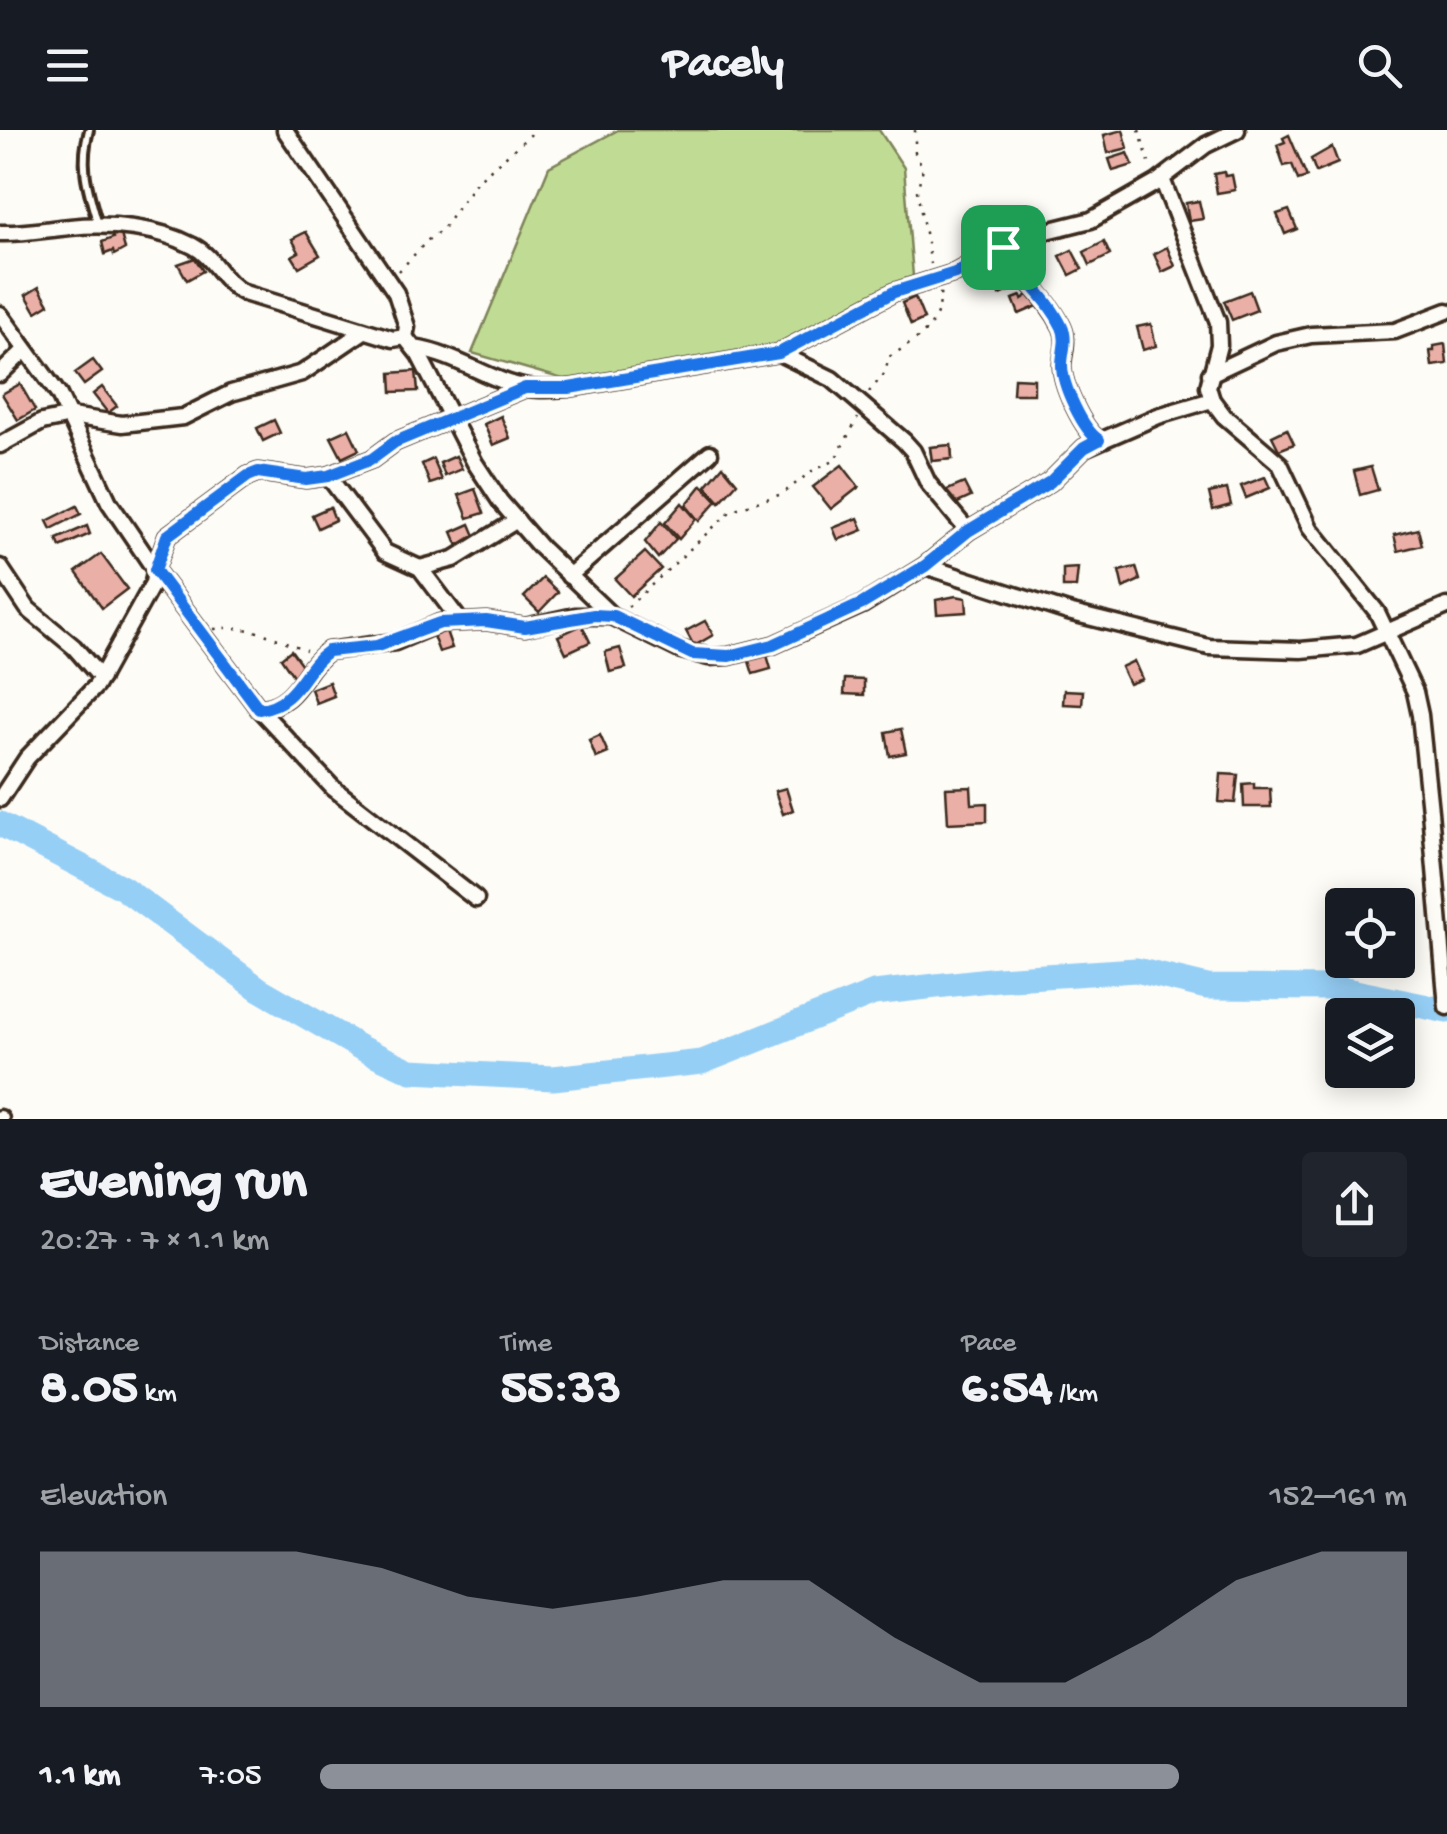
<!DOCTYPE html>
<meta charset="utf-8">
<style>
body{margin:0;font-family:"Gochi Hand",sans-serif;background:#20242c;color:#f1f3f6;height:100vh;display:flex;flex-direction:column;font-size:38px;white-space:nowrap}
*{box-sizing:border-box;margin:0}
p{font-size:32px;color:#9ea1a6}
.icon{flex:none;width:55px;height:55px;fill:none;stroke:currentColor;stroke-width:2;stroke-linecap:round;stroke-linejoin:round}
.map{position:relative;height:989px;overflow:hidden}
.panel{display:flex;flex-direction:column;background:#171b24;flex:1}
.panel>*{flex:none}
.fabs{position:absolute;left:1325px;top:758px;display:grid;gap:20px}
.fabs a{display:grid;place-items:center;width:90px;height:90px;border-radius:10px;background:#171b24;box-shadow:0 5px 25px #0003;font-size:50px}
.pin{position:absolute;display:grid;place-items:center;width:85px;height:85px;color:#fff;margin:-42px;border-radius:20px;box-shadow:0 5px 15px #0006}
.round{display:grid;place-items:center;flex:none;width:105px;height:105px;border-radius:10px;background:#20242c}
.summary{display:flex;align-items:center;justify-content:space-between;height:170px;padding:0 40px}
h1{font-size:55px;font-weight:800;line-height:75px}
.figures{display:grid;grid-template-columns:repeat(3,1fr);gap:15px;height:170px;padding:10px 40px}
.figures div{display:grid;align-content:center}
.figures b{font-size:50px;font-weight:800}
.figures small{font-size:28px;font-weight:400}
.figures p{font-size:28px}
.chart{height:280px;padding:20px 40px}
.chart p{display:flex;justify-content:space-between}
.chart svg{width:100%;height:180px;margin-top:10px;fill:#8c9099;opacity:.7}
ul{padding:0 40px;list-style:none;font-size:32px}
li{display:grid;grid-template-columns:160px 120px 1fr;align-items:center;height:75px}
li i{height:25px;border-radius:12px;background:#8c9099}
header{display:flex;justify-content:space-between;align-items:center;height:130px;padding:0 40px;background:#171b24;font-size:45px;font-weight:800}
.map>svg:first-child{display:block}
.green{fill:#c0dc94;stroke:#7e8359;stroke-width:2.5}
.lines{fill:none;stroke-linecap:round;stroke-linejoin:round}
.river{stroke:#96cff6;stroke-width:25}
.building{fill:#eaafa7;stroke:#3b2a1e;stroke-width:2.5}
.service-casing{stroke:#3b2a1e;stroke-width:14}
.minor-casing{stroke:#3b2a1e;stroke-width:21}
.path{stroke:#3b2a1e;stroke-width:2.5;stroke-dasharray:2.5 8;stroke-linecap:butt}
.service{stroke:#fdfcf7;stroke-width:6}
.minor{stroke:#fdfcf7;stroke-width:14}
.route-casing{stroke:#fff;stroke-width:20}
.route{stroke:#1a73e8;stroke-width:12}
</style>
<header><svg class="icon" aria-label="menu" viewBox="0 0 24 24"><path d="M4 6h16M4 12h16M4 18h16"/></svg>Pacely<svg class="icon" aria-label="search" viewBox="0 0 24 24"><circle cx="10" cy="10" r="6"/><path d="M15 15l6 6"/></svg></header>
<div class="map">
<svg width="1447" height="989" viewBox="0 0 1447 989">
<rect width="100%" height="100%" fill="#fdfcf7"/>
<filter id="ink" filterUnits="userSpaceOnUse"><feTurbulence type="fractalNoise" baseFrequency=".01" numOctaves="2"/><feDisplacementMap in="SourceGraphic" scale="20" xChannelSelector="R" yChannelSelector="G"/><feConvolveMatrix kernelMatrix="1 2 1 2 8 2 1 2 1" color-interpolation-filters="sRGB"/></filter>
<g filter="url(#ink)">
<!-- green -->
<path class="green" d="M618 0H879L904 38 913 146 773 218 570 251 472 223 549 37Z"/>
<g class="lines">
<!-- river -->
<path class="river" d="M0 694 123 758 259 859 361 918 411 941 553 948 702 932 874 863 998 849 1136 840 1207 857 1336 858 1447 881"/>
</g>
<!-- building -->
<g class="building">
<path d="M1123 0 1128 18 1108 23 1104 5Z"/>
<path d="M1289 5 1307 47 1298 50 1292 34 1284 36 1277 15 1285 12 1283 8Z"/>
<path d="M1332 17 1338 33 1316 42 1311 29Z"/>
<path d="M1128 23 1133 35 1113 41 1109 29Z"/>
<path d="M1224 42 1225 46 1232 45 1235 60 1217 63 1214 44Z"/>
<path d="M1199 71 1203 89 1189 91 1186 73Z"/>
<path d="M1289 80 1297 99 1285 104 1277 84Z"/>
<path d="M120 101 125 119 114 125 113 121 105 124 102 112 113 108 112 104Z"/>
<path d="M306 102 320 125 299 137 292 126 299 122 292 109Z"/>
<path d="M1104 112 1110 125 1090 135 1084 122Z"/>
<path d="M1167 117 1175 136 1162 142 1154 124Z"/>
<path d="M1072 120 1082 139 1070 145 1060 126Z"/>
<path d="M195 128 203 141 187 150 178 134Z"/>
<path d="M1002 136 1012 160 1000 165 990 141Z"/>
<path d="M39 157 49 174 36 182 26 165Z"/>
<path d="M1034 161 1040 175 1019 184 1013 169 1021 166 1022 169Z"/>
<path d="M1250 161 1257 180 1232 190 1224 171Z"/>
<path d="M915 167 924 189 911 195 902 173Z"/>
<path d="M1151 194 1156 216 1143 220 1137 197Z"/>
<path d="M1445 214 1447 234 1432 236 1430 221H1434V216Z"/>
<path d="M93 230 102 242 84 255 75 243Z"/>
<path d="M416 241 418 261 392 262 391 243Z"/>
<path d="M1014 248 1034 249V264H1013Z"/>
<path d="M20 254 35 280 18 290 2 264Z"/>
<path d="M102 257 117 276 108 283 93 264Z"/>
<path d="M501 286 510 308 493 315 484 294Z"/>
<path d="M274 290 280 303 263 311 257 298Z"/>
<path d="M349 299 359 320 342 328 331 307Z"/>
<path d="M1287 299 1294 314 1279 320 1272 306Z"/>
<path d="M951 315 952 329 932 331 930 317Z"/>
<path d="M951 315 952 329 932 331 930 317Z"/>
<path d="M456 326 462 339 445 346 440 333Z"/>
<path d="M433 329 442 350 430 354 422 334Z"/>
<path d="M842 335 859 357 831 379 813 357Z"/>
<path d="M723 336 737 353 720 372 706 356Z"/>
<path d="M1371 337 1378 360 1360 365 1354 341Z"/>
<path d="M1265 347 1270 358 1246 368 1241 356Z"/>
<path d="M964 353 971 367 951 376 945 361Z"/>
<path d="M702 355 717 371 699 391 686 375Z"/>
<path d="M475 359 484 383 468 388 459 365Z"/>
<path d="M1227 359 1231 375 1213 380 1209 363Z"/>
<path d="M682 373 696 389 679 409 665 393Z"/>
<path d="M77 376 81 384 51 399 47 391Z"/>
<path d="M330 377 335 390 318 398 312 385Z"/>
<path d="M858 388 863 400 838 410 833 398Z"/>
<path d="M661 392 676 409 658 428 645 412Z"/>
<path d="M470 394 476 408 458 416 452 402Z"/>
<path d="M87 396 90 404 60 417 57 409Z"/>
<path d="M1418 399 1422 415 1398 421 1394 405Z"/>
<path d="M645 422 661 439 631 466 615 449Z"/>
<path d="M101 424 127 459 102 478 76 442Z"/>
<path d="M1136 437 1140 450 1123 458 1119 441Z"/>
<path d="M1078 438 1076 457H1063V439Z"/>
<path d="M543 448 558 462 539 482 524 467Z"/>
<path d="M956 466 966 468 967 482 937 484 936 470Z"/>
<path d="M705 491 713 505 694 516 686 501Z"/>
<path d="M582 495 590 512 566 523 558 506Z"/>
<path d="M446 501 452 518 439 522 433 506Z"/>
<path d="M620 518 626 538 610 542 605 522Z"/>
<path d="M291 520 307 542 296 550 281 528Z"/>
<path d="M757 525V528L767 525 771 539 753 544 748 528Z"/>
<path d="M1134 531 1142 549 1129 554 1121 537Z"/>
<path d="M845 549 864 550V565L844 564Z"/>
<path d="M329 552 334 566 316 573 311 559Z"/>
<path d="M1064 560 1083 561 1082 575 1063 574Z"/>
<path d="M901 599 906 623 890 626 886 602Z"/>
<path d="M600 605 608 623 596 628 589 610Z"/>
<path d="M1221 644 1238 645 1235 673 1219 672Z"/>
<path d="M1254 653V658H1270L1271 677H1244L1243 654Z"/>
<path d="M971 657 972 674 987 673V691L948 693 946 658Z"/>
<path d="M786 658 793 680 783 684 775 661Z"/>
</g>
<g class="lines">
<!-- service casing -->
<g class="service-casing">
<path id="service" d="M89 0C79 37 88 59 98 95"/>
</g>
<!-- minor casing -->
<g class="minor-casing">
<g id="minor">
<path d="M1162 49 1218 192 1219 215 1208 257 1212 270 1224 286 1280 334 1310 398 1377 482 1415 562 1420 585 1430 681 1447 877"/>
<path d="M0 103C23 104 47 99 70 97 109 93 158 97 193 116 215 127 221 152 244 163L393 209 405 207 407 197 396 163 285 0"/>
<path d="M1003 117C1020 147 1047 166 1062 197 1068 210 1063 222 1062 235 1062 255 1083 300 1099 310"/>
<path d="M0 184 59 265 109 372 155 440 153 453 96 556 27 628 0 669"/>
<path d="M405 207 419 225 475 333 500 371 540 417 613 487 678 519 709 527 729 526 773 515 862 475 925 436 968 401 1050 352 1084 318 1158 286 1212 270"/>
<path d="M414 218C458 225 489 251 528 258 542 260 555 259 569 258L779 223 894 162 955 143 1019 108 1091 90 1156 53 1206 15 1237 0"/>
<path d="M779 223 832 249 904 311 913 321 928 353 968 401"/>
<path d="M0 244 25 220"/>
<path d="M1210 244 1276 213 1311 205 1395 201 1447 181"/>
<path d="M0 315 42 292 71 286 122 294 183 287 231 263 302 243 364 201"/>
<path d="M328 346 385 422 420 438 460 491"/>
<path d="M925 436 1068 482 1209 517 1301 520 1357 515 1447 476"/>
<path d="M0 437 28 479 74 517 101 548"/>
<path d="M420 438 454 429 517 390"/>
<path d="M569 446 710 323"/>
<path d="M259 579C300 574 302 538 328 521L395 512 440 493 486 491 525 497 575 486H612"/>
<path d="M476 769 333 658 259 579 155 440 167 406 248 346 258 342 306 349 328 346 372 329 395 312 525 258"/>
<path d="M0 988 1 989"/>
</g>
</g>
<!-- path -->
<g class="path">
<path d="M915 0V23L923 38 917 61 931 134"/>
<path d="M1139 0 1151 38"/>
<path d="M399 141 428 110 443 99 476 52 536 0"/>
<path d="M869 262 885 243 889 227C916 210 943 196 940 160"/>
<path d="M628 477 732 380 782 364 812 341 834 331 858 288"/>
<path d="M214 499C250 494 274 508 306 520"/>
</g>
<!-- service -->
<use href="#service" class="service"/>
<!-- minor -->
<use href="#minor" class="minor"/>
</g>
</g>
<g class="lines" filter="url(#ink)">
<!-- route casing -->
<g class="route-casing">
<path id="route" d="M1003 117C1020 147 1047 165 1062 197 1068 210 1062 222 1062 235 1062 255 1083 300 1099 310L1084 318 1050 352 968 401 925 436 862 474 773 515 729 526 692 524 613 486 594 485 525 497 486 491 440 493 377 516 328 521C302 538 299 574 259 579L155 440 167 406 248 346 258 342 306 349 328 346 372 329 395 312 525 258H569L779 223 894 162 955 143Z"/>
</g>
<!-- route -->
<use href="#route" class="route"/>
</g>
</svg>
<div class="fabs">
<a><svg class="icon" aria-label="locate" viewBox="0 0 24 24"><circle cx="12" cy="12" r="6"/><path d="M12 2v4M12 18v4M2 12h4M18 12h4"/></svg></a>
<a><svg class="icon" aria-label="layers" viewBox="0 0 24 24"><path d="M12 4l9 5-9 5-9-5zM3 14l9 5 9-5"/></svg></a>
</div>
<div class="pin" style="left:1003px;top:117px;background:#1e9e55"><svg class="icon" aria-label="arrive" viewBox="0 0 24 24"><path d="M6 21V4h12l-3 4 3 4H6"/></svg></div>
</div>
<section class="panel">
<div class="summary"><div><h1>Evening run</h1><p>20:27 · 7 × 1.1 km</p></div><a class="round"><svg class="icon" aria-label="share" viewBox="0 0 24 24"><path d="M12 15V3M7 8l5-5 5 5M5 13v7h14v-7"/></svg></a></div>
<div class="figures">
<div><p>Distance</p><b>8.05<small> km</small></b></div>
<div><p>Time</p><b>55:33</b></div>
<div><p>Pace</p><b>6:54<small> /km</small></b></div>
</div>
<div class="chart"><p><span>Elevation</span>152–161 m</p>
<svg viewBox="0 0 160 44" preserveAspectRatio="none"><path d="M0 44V6L10 6L20 6L30 6L40 10L50 17L60 20L70 17L80 13L90 13L100 27L110 38L120 38L130 27L140 13L150 6L160 6V44z"/></svg>
</div>
<ul>
<li><b>1.1 km</b>7:05<i style="width:79%"></i></li>
</ul>
</section>
